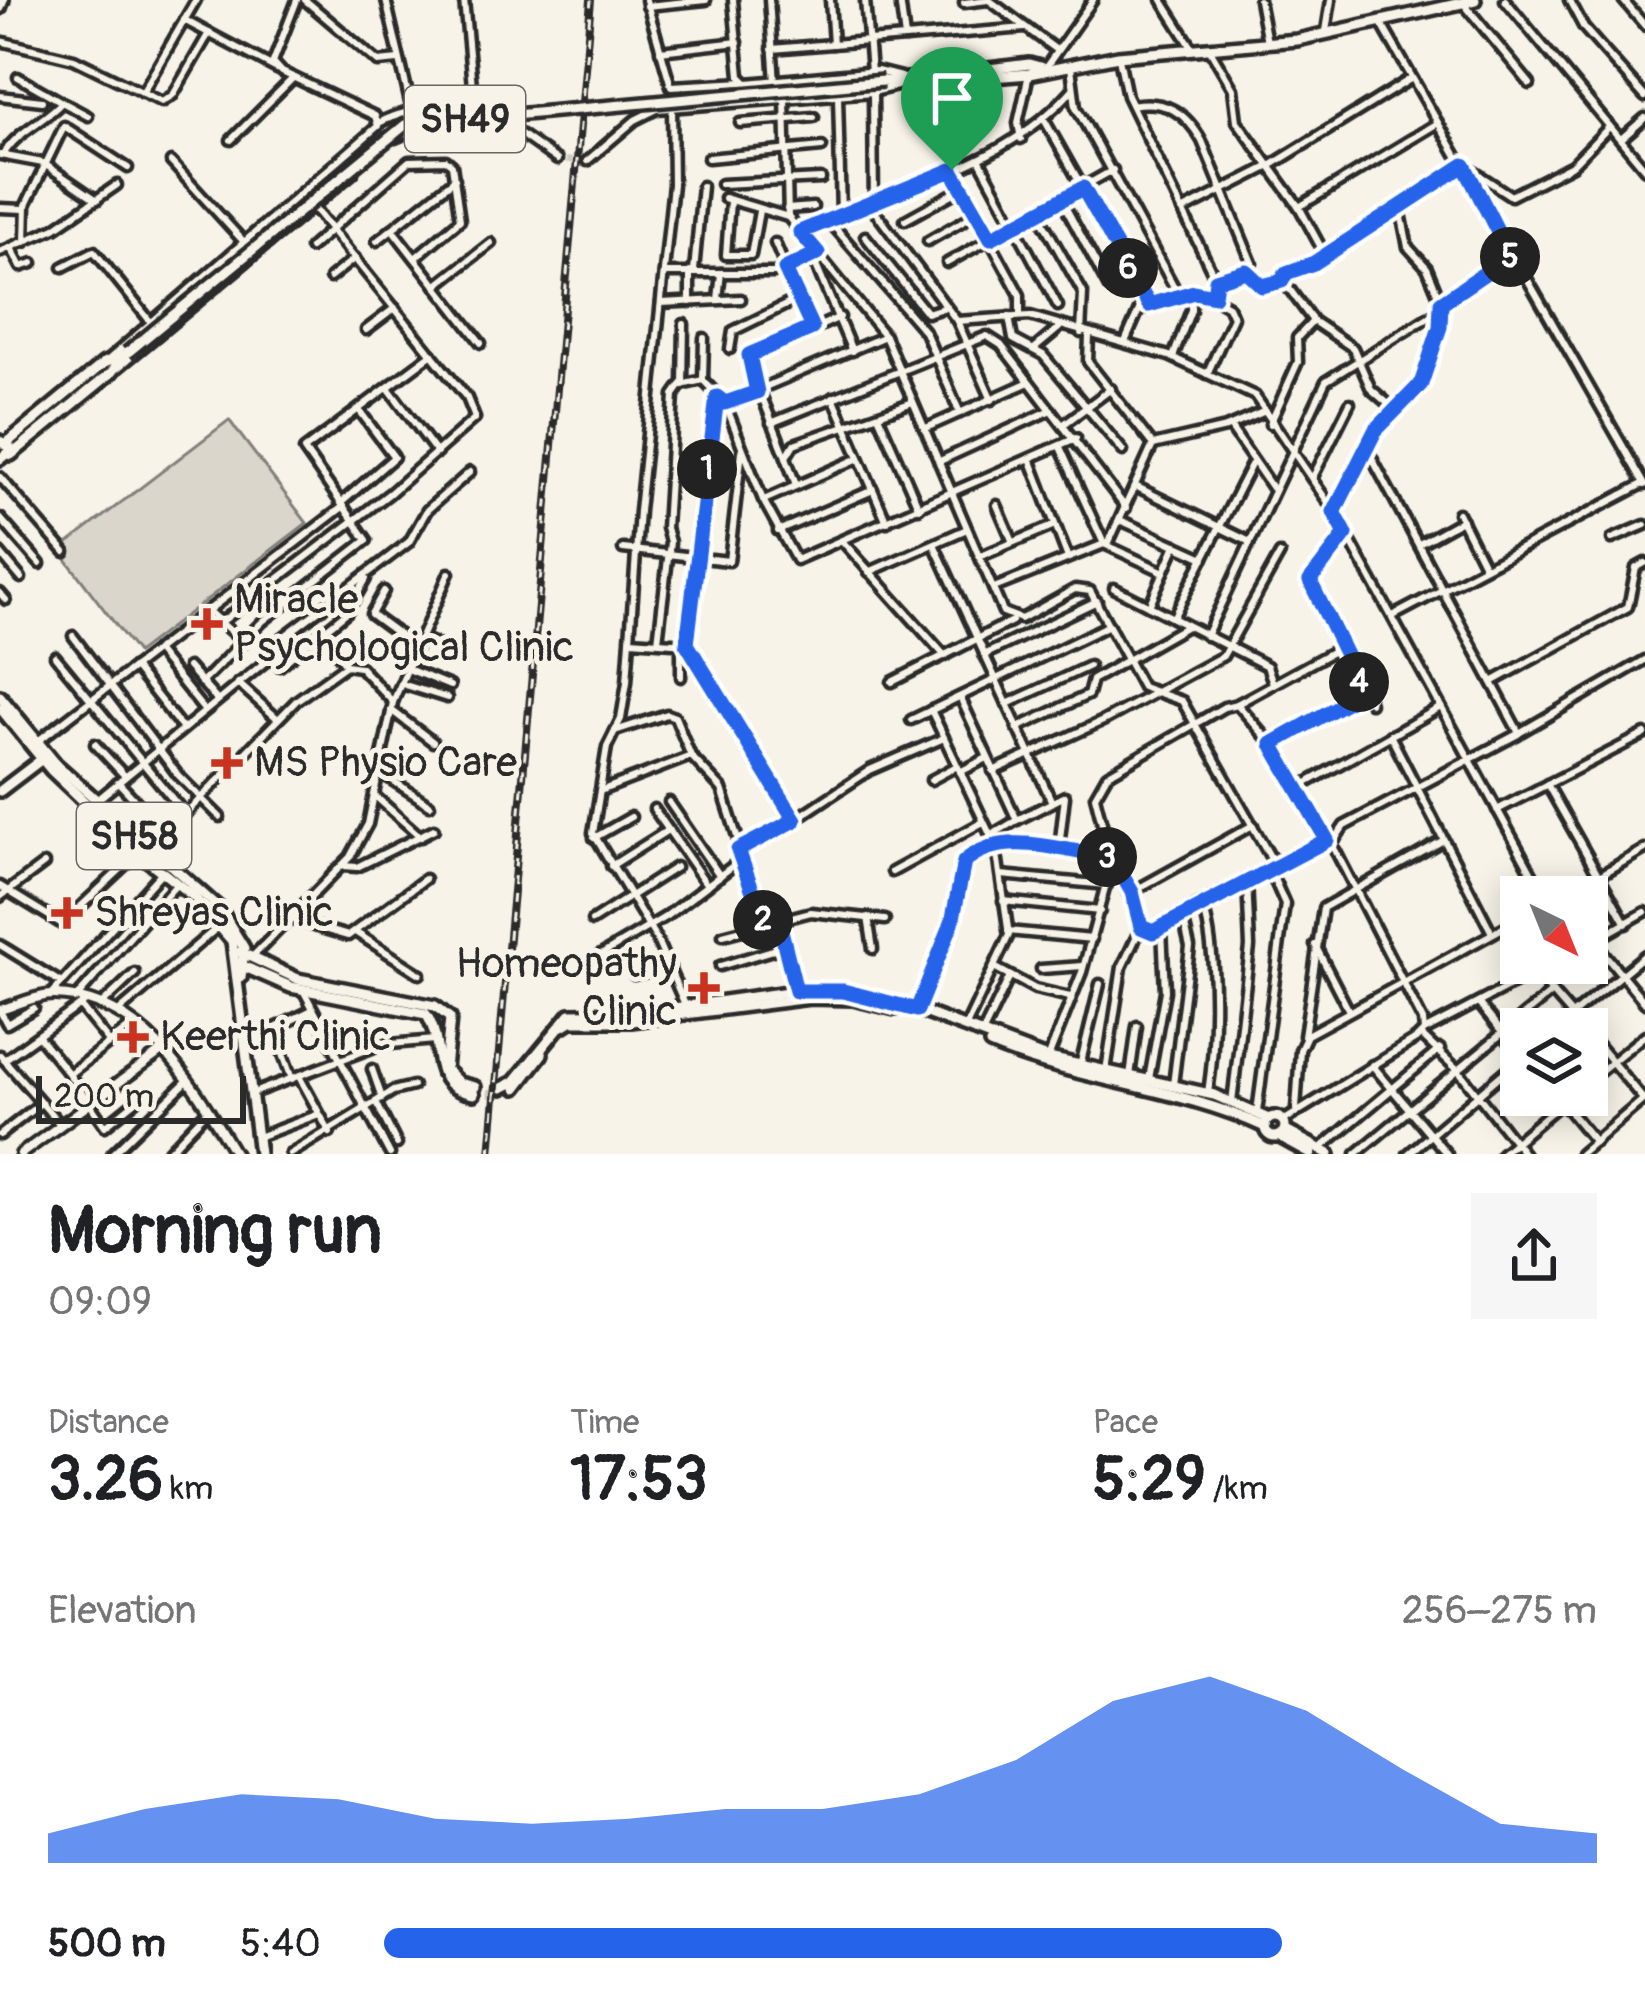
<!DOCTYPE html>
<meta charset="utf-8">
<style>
body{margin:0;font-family:Pangolin,sans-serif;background:#f6f6f6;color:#202124;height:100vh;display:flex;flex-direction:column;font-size:45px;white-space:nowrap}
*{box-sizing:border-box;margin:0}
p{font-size:39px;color:#757577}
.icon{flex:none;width:66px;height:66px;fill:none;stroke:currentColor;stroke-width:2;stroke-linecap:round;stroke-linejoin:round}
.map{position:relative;height:1154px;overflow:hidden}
.side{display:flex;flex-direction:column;background:#fff;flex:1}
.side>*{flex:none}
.needle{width:78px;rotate:137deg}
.buttons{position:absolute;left:1500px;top:876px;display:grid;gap:24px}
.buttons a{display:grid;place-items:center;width:108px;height:108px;border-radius:0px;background:#fff;box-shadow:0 6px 30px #0003;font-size:60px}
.scale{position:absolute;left:36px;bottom:30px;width:210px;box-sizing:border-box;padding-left:12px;border:6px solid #2b2b2b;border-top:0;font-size:33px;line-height:42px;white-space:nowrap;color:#2b2b2b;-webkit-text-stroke:9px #f7f3e8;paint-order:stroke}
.pin{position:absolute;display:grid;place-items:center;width:102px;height:102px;color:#fff;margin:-123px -51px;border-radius:50% 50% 50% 0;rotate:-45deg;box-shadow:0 0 12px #0007}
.pin .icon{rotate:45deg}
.km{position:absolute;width:60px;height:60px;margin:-30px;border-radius:50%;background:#222;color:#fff;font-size:33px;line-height:60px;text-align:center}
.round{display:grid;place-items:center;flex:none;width:126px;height:126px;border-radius:0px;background:#f6f6f6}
.summary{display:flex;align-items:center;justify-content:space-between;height:204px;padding:0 48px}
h1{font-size:66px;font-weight:700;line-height:90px}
.metrics{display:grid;grid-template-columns:repeat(3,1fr);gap:18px;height:204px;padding:12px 48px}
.metrics div{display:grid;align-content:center}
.metrics b{font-size:60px;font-weight:700}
.metrics small{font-size:33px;font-weight:400}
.metrics p{font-size:33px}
.chart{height:336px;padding:24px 48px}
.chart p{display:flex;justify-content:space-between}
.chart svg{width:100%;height:216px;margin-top:12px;fill:#2563eb;opacity:.7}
ul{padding:0 48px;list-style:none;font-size:39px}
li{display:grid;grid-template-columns:192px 144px 1fr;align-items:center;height:90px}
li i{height:30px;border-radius:15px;background:#2563eb}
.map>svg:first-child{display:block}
.green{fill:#dad6cc;stroke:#82807c;stroke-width:3}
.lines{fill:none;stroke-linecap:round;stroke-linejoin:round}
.minor-tunnel{stroke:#cecbc2;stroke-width:6;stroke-dasharray:6 3;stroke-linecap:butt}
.secondary-tunnel{stroke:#cecbc2;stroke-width:9;stroke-dasharray:9 4.5;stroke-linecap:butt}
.minor-casing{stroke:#2b2b2b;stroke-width:15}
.tertiary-casing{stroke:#2b2b2b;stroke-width:16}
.secondary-casing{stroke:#2b2b2b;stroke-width:18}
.primary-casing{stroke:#2b2b2b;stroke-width:18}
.minor{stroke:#f7f3e8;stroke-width:6}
.tertiary{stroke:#f7f3e8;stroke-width:8}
.secondary{stroke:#f7f3e8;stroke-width:9}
.primary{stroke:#f7f3e8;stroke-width:9}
.rail-casing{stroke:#2b2b2b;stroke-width:8}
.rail{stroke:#f7f3e8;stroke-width:3;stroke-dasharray:9;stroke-linecap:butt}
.primary-bridge-casing{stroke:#2b2b2b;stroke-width:18;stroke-linecap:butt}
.primary-bridge{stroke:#f7f3e8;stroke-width:9}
.route-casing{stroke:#fff;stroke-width:24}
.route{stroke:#2563eb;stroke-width:15}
.poi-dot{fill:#c8321e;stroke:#f7f3e8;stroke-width:4.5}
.labels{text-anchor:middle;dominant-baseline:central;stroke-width:10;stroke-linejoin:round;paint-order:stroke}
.shield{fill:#f7f3e8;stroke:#686764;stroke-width:3}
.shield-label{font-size:39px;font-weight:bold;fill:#2b2b2b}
.poi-label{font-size:42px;fill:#2b2b2b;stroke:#f7f3e8;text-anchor:start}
</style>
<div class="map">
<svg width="1645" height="1154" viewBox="0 0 1645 1154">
<rect width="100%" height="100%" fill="#f7f3e8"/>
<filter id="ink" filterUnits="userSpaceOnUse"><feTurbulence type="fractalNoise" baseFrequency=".00833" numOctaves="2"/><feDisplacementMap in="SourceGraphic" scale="24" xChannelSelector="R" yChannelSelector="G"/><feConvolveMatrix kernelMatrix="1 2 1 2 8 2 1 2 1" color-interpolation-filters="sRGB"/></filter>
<g filter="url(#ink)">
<!-- green -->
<path class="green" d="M229 420 307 523 137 653 59 550Z"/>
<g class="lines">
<!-- minor-tunnel -->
<path class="minor-tunnel" d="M557 160 587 161"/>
<!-- secondary-tunnel -->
<path class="secondary-tunnel" d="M474 1094 502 1093"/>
<!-- minor casing -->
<g class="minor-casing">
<g id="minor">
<path d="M305 0 378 62 398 60"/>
<path d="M386 0 411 107"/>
<path d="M646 0 671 86 744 82"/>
<path d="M733 0 740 76 747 83 877 71 901 77"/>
<path d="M769 0 775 82"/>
<path d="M830 0 833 44"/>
<path d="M865 0 871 72"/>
<path d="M900 0 905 38"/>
<path d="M989 0 1055 49"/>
<path d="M1162 0 1193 49"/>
<path d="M1259 0 1267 42"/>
<path d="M1505 0 1645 169"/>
<path d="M1569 0 1584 28 1645 97"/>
<path d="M1623 0 1645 26"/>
<path d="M964 3 988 0"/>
<path d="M1464 4 1530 84"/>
<path d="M647 6 706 0"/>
<path d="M184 20 277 69"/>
<path d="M1381 23 1645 485"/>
<path d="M1326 31 1331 0"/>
<path d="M0 41 74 59 162 102 173 95 209 33"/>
<path d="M1209 48 1233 89 1237 121 1299 207 1324 253"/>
<path d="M772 49 1025 28"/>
<path d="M660 51 738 42"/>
<path d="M1119 58 1127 96 1214 276V296"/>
<path d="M1046 67 1093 0"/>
<path d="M1071 67 1076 107 1179 296"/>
<path d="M18 77 62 102"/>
<path d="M873 92 874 210 957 321 992 400"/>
<path d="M142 93 196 0"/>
<path d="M0 96 42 101"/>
<path d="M838 96 841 215"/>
<path d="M785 98 788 217 885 336 1003 612 1021 619 1075 589 1090 591 1142 687 1182 701 1272 860 1285 861 1321 839 1332 844 1423 1021 1424 1031 1416 1039 1283 1121"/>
<path d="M1132 105C1165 99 1186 112 1202 141L1252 263 1246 271 1216 280"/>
<path d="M672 107 673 184 639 511 627 682 621 719 607 747 593 833 656 938 686 1007"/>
<path d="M1045 121 1149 305"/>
<path d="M476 122 512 128 557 160"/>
<path d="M379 123C411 105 456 109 473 97L464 0"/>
<path d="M740 123 814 117"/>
<path d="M395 138 421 127"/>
<path d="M1021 139 1018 123 1029 74"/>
<path d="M1621 139 1645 118"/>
<path d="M231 140 292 79"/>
<path d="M0 155 43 163 97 200"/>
<path d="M3 155C17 131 44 122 62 102L88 116"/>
<path d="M708 158 822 147"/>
<path d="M979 159 1058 306"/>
<path d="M587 161 635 120 657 109 873 92 897 86"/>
<path d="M171 162 244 242"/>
<path d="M952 170 1020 295V316"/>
<path d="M721 184 821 179"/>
<path d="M724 198 788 217"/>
<path d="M1061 199 1109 288"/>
<path d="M730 201 726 255H751L759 211"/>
<path d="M1299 207 1438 123"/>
<path d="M0 208 24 209"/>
<path d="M787 209 813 207"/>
<path d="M1182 211 1270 166 1412 78"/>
<path d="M1038 213 1083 293 1081 333"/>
<path d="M905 220 963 188"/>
<path d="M831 223 851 210 873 205C945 174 1019 151 1072 90"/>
<path d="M392 229 481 343"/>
<path d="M801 232 831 223 925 332 960 413"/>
<path d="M865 236 927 313 946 307"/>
<path d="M377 241 455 179"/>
<path d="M928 241 977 213"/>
<path d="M25 242 26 205 64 126 128 168"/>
<path d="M775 243 811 328"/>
<path d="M11 248 21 267 33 263"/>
<path d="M310 248 409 161 446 160 452 165 460 220 415 258"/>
<path d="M0 252 55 228 117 185"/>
<path d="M812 256 852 351"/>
<path d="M947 263 1113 170"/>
<path d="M63 267 94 251 150 321"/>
<path d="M694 271 702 186"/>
<path d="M1246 271 1262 286 1285 283 1313 321 1353 348 1371 389 1393 408"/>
<path d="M664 273H774L818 253"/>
<path d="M330 278 355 258"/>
<path d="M1282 281 1286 273 1314 263 1464 165 1511 196 1572 165 1608 128"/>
<path d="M436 286 491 243"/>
<path d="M718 299 721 273"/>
<path d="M690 302V272"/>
<path d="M661 303 741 299"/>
<path d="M1441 303 1510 256"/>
<path d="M1009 317 1013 339 1043 355 1123 451"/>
<path d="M957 321 1030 316 1169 356 1255 396 1334 511 1545 897"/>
<path d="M366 330 395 308"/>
<path d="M1089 336 1088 362 1153 445 1226 428 1263 412"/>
<path d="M1125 342 1139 310 1205 293 1228 306 1233 317 1207 374"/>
<path d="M730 349 733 331 798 299"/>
<path d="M1034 349 1059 328"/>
<path d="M1173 357 1191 310V293"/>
<path d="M108 360 378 126 375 116 282 72 273 62 297 0"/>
<path d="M118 368 353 173"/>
<path d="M703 380 704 338"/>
<path d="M683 385 684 324"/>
<path d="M389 389 437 453"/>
<path d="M833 397 887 522"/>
<path d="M725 403 763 500 796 560 1076 438"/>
<path d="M878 415 919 508"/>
<path d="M771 423 987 336 1001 345 1126 508"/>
<path d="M1064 424 1111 389"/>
<path d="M1270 424 1298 362 1297 338 1313 321"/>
<path d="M926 428 1029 382"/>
<path d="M1231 428 1272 488"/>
<path d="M1060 447 1104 544 1164 572"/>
<path d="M1366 447 1519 733 1645 660"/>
<path d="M786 457 747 359 840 317"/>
<path d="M940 461 1051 410"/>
<path d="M1031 461 1068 558"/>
<path d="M0 477 65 552"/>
<path d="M1312 479 1350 403"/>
<path d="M796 485 786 457 794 444 913 402"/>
<path d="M1135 486 1248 541"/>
<path d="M764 500 859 458"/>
<path d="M341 503 394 457 359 410"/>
<path d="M997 505 1012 540"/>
<path d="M1334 511 1375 431 1421 384 1440 327 1439 297 1427 268 1408 247 1400 208"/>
<path d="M1458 513 1485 567"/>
<path d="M0 518 40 564"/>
<path d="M1120 520 1204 558"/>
<path d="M778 531 873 490"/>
<path d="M1346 534 1310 585 1370 703"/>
<path d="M1612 539 1645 525"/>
<path d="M844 543 945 656"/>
<path d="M934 544 1051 800"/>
<path d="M1419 544 1462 520"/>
<path d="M623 549 729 561 742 451"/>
<path d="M0 553 21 578"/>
<path d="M981 556 1055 525"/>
<path d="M869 572 967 529"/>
<path d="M994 588 1109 542 1153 445"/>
<path d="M1114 588 1267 666 1273 683"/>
<path d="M384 591 371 614 416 647"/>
<path d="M0 593 6 600"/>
<path d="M1149 606 1176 545"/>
<path d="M208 611 244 643"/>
<path d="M1393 616 1643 484"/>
<path d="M1173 618 1251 465"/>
<path d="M220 623 390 493 475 418 467 398 313 207"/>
<path d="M322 633 346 665"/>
<path d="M73 636 178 775 220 817"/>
<path d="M1206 636 1326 381 1441 309"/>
<path d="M421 638 449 650"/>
<path d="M631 640 687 644"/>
<path d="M658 641 670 542 666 528 674 395 681 385 703 380 718 396"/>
<path d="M156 650 204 710"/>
<path d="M984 655 1097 601"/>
<path d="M55 656 185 814"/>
<path d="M280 666 347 612 366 579"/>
<path d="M134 667 182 728"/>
<path d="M188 667 217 700"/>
<path d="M408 669 450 686"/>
<path d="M681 677V645"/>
<path d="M892 682 1012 621"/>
<path d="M1492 682 1628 607 1636 568 1645 563"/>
<path d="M201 683 263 621 367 540 304 450 432 354"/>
<path d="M238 683 278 719"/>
<path d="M402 684 447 698"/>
<path d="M960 697 1017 820 990 836"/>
<path d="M393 702 449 573"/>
<path d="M1007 704 1089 666"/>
<path d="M1237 704 1341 647"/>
<path d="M391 710 433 742"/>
<path d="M931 710 996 847 1009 935 965 1028"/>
<path d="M911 720 1109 625"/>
<path d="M1017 728 1088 695 1092 680 1187 626"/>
<path d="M615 731 667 714 675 717 691 756 722 789 764 922"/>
<path d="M1390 735 1492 933"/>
<path d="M38 741 344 506"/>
<path d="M1273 743 1365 692"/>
<path d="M95 744 125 776"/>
<path d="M378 771 430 805"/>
<path d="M993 771 1103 721 1223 656 1280 554"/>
<path d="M960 772 987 758"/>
<path d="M931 780 957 766"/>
<path d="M118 782 166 833"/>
<path d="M1547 784 1626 924"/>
<path d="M1298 788 1441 707"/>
<path d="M600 791 691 756"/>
<path d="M375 796 421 837"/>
<path d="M96 801 265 662V651L409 542 427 510 470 472"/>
<path d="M669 802 720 876"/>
<path d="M654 809 707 885"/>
<path d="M1497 810 1645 734"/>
<path d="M795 820 687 644 717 397 727 403 885 336"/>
<path d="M1017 820 1065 796 1059 848"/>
<path d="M594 838 631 817"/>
<path d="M1332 844 1344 826 1518 734"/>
<path d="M152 848 297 700 346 665 360 667 393 702 368 824 350 857 253 956"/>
<path d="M738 850 766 839 870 770 944 738"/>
<path d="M1114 864 1147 932 1268 868"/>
<path d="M343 866 357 867 434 829"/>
<path d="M611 866 668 830"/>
<path d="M892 872 983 822"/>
<path d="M1001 875 1107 885"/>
<path d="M1599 876 1645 849"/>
<path d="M0 886 62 924 138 853"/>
<path d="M1132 892 1253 825"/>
<path d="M0 897 44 864"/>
<path d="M1003 901 1100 911"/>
<path d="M1203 905C1218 955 1216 1042 1208 1093"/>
<path d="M868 917 873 949"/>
<path d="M778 918 795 990"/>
<path d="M290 919 348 936 425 879"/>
<path d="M592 921 676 867"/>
<path d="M1008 931 1092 939"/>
<path d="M355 932 420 974"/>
<path d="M723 935 811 912 885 920"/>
<path d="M1594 941 1645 1003"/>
<path d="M0 945 60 982"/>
<path d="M1315 945 1349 1011"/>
<path d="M1587 945 1645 912"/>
<path d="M594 959 665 917 742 859"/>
<path d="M720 966 786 946"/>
<path d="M996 968 1035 989 1070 997"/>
<path d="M1041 969 1083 966"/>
<path d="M1535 973 1584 1029"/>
<path d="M634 975 670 967"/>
<path d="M302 988 390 1154"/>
<path d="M51 995 161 873"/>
<path d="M75 999 176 885"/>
<path d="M1479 1004 1521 1056"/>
<path d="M80 1006 110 1043"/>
<path d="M100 1006 135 973"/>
<path d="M917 1009 954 918 966 859C1009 830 1065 851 1111 858"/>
<path d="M0 1011 7 1024 34 1008"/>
<path d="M117 1013 218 927"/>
<path d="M1555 1029 1645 955"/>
<path d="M1424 1031 1554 963"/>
<path d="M275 1032 292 1079"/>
<path d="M1587 1032 1643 1099"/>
<path d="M982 1034 1009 978"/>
<path d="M1421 1035 1459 1071 1524 1154"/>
<path d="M1304 1036 1323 908 1442 841"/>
<path d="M39 1037 69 1074 134 1024"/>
<path d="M247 1042 312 1010"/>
<path d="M0 1055 59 1123"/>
<path d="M1048 1058 1082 972 1112 862 1095 796 1107 775 1224 707 1237 704 1272 744 1327 840"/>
<path d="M4 1060 86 1001"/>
<path d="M1372 1065 1447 1154"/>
<path d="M1080 1066 1100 984"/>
<path d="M372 1069 382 1098"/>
<path d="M1106 1071 1122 967 1141 927"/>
<path d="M69 1074 105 1126 142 1096"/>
<path d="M1130 1076 1137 1026"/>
<path d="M300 1078 330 1133"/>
<path d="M1149 1079 1165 991 1162 929"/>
<path d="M1587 1082 1645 1035"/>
<path d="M1173 1085 1190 947 1183 917"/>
<path d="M253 1093 380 1045 435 1040"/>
<path d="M1556 1095 1595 1142"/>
<path d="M376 1102 397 1144"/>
<path d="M1232 1103 1250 947 1247 880"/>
<path d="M1296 1109 1300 1050 1307 1035 1521 918"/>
<path d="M1257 1112 1285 904 1269 868"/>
<path d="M0 1135 41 1103"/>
<path d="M258 1137 319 1114"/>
<path d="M1320 1149 1440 1049"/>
<path d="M112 1154 186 1082"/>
<path d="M166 1154 208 1110"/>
<path d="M290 1154 393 1091 413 1086"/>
<path d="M1356 1154 1552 992"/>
<path d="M1408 1154 1521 1058"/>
<path d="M1501 1154 1571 1095"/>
<path d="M1580 1154 1645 1098"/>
</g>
</g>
<!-- tertiary casing -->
<g class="tertiary-casing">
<g id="tertiary">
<path d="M0 1010C16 1005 37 995 54 995 145 997 194 1086 235 1154"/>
<path d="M21 1154 166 1048"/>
</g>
</g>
<!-- secondary casing -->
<g class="secondary-casing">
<g id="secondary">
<path d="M0 791 42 759"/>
<path d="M240 952 298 979 435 1006 450 1018 445 1069 459 1083 475 1087"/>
<path d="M238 964 291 987 426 1014C447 1045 425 1087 474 1094"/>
<path d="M563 1026 571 1021H631L810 998 853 999 895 1009"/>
<path d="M990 1044C1079 1082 1177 1086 1265 1127"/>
<path d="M502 1088 514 1082 570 1014 638 1013 795 991H840L913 1008 1044 1057 1214 1095 1269 1119"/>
<path d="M516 1088 542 1054"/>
<circle cx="1275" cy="1127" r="10"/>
<path d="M1284 1130 1329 1154"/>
<path d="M1278 1136 1311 1154"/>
</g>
</g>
<!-- primary casing -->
<g class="primary-casing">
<g id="primary">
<path d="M0 8 3 0"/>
<path d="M883 81 907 84 1029 74 1118 56 1297 40 1475 0"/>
<path d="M892 81 1029 64 1040 67"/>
<path d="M0 441 12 449 0 459"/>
<path d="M8 442 104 363 123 356"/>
<path d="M11 455 110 374 127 353"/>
<path d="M0 696 56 764 220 909 244 948 241 978"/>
<path d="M0 708 51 770 138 853 194 897 232 941 259 1154"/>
</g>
</g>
<!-- minor -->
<use href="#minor" class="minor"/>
<!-- tertiary -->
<use href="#tertiary" class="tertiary"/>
<!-- secondary -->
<use href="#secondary" class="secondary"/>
<!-- primary -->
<use href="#primary" class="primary"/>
<!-- rail casing -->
<g class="rail-casing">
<path id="rail" d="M490 1154 591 0"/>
</g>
<!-- rail -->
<use href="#rail" class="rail"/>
<!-- primary-bridge casing -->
<g class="primary-bridge-casing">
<path id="primary-bridge" d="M127 353 405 125 883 81"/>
</g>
<!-- primary-bridge -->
<use href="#primary-bridge" class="primary-bridge"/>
</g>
</g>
<g class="lines" filter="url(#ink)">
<!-- route casing -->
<g class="route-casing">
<path id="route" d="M1464 165 1510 256 1441 303 1440 327 1421 384 1375 431 1334 512 1346 534 1310 581 1364 692 1272 744 1327 840 1153 932 1141 927 1132 892 1112 858C1067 852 1002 827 964 862L952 923 917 1010 843 991H796L778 918 764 922 738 850 795 820 687 644 717 397 725 403 757 392 749 355 812 328 785 269 818 253 800 232 952 170 991 238 1083 188 1149 305 1194 292 1214 296 1216 280 1246 271 1262 286 1282 281 1286 273 1314 263Z"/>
</g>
<!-- route -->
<use href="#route" class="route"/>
</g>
<!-- markers -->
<g class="poi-dot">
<path d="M201 606h12v12h12v12h-12v12h-12v-12h-12v-12h12z"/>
<path d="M221 745h12v12h12v12h-12v12h-12v-12h-12v-12h12z"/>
<path d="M61 895h12v12h12v12h-12v12h-12v-12h-12v-12h12z"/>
<path d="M698 970h12v12h12v12h-12v12h-12v-12h-12v-12h12z"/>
<path d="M127 1019h12v12h12v12h-12v12h-12v-12h-12v-12h12z"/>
</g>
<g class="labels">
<!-- shield labels -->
<g class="shield">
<rect x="405" y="86" width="120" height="66" rx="9"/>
<rect x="77" y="803" width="114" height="66" rx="9"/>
</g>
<g class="shield-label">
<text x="465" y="119">SH49</text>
<text x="134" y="836">SH58</text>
</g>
<!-- poi labels -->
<g class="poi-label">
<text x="234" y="600">Miracle<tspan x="234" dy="48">Psychological Clinic</tspan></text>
<text x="254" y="763">MS Physio Care</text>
<text x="94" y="913">Shreyas Clinic</text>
<text x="677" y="964" text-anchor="end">Homeopathy<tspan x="677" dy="48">Clinic</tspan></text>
<text x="160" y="1037">Keerthi Clinic</text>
</g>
</g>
</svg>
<div class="buttons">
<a><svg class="needle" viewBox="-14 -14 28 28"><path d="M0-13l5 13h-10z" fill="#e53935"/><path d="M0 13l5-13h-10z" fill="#757577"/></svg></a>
<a><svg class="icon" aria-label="layers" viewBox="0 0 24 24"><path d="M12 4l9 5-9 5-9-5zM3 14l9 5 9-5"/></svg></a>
</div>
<div class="scale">200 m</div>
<div class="pin" style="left:952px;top:170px;background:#1e9e55"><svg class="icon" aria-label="arrive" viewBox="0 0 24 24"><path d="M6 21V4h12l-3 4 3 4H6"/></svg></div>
<b class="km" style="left:707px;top:469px">1</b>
<b class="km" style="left:763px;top:920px">2</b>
<b class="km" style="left:1107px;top:857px">3</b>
<b class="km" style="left:1359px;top:682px">4</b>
<b class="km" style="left:1510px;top:257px">5</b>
<b class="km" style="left:1128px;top:268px">6</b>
</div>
<section class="side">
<div class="summary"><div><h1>Morning run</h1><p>09:09</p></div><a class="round"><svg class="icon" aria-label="share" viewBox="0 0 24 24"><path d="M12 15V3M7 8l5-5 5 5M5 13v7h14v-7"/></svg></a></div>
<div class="metrics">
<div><p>Distance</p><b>3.26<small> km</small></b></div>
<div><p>Time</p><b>17:53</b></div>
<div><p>Pace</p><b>5:29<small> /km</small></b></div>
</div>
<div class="chart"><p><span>Elevation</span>256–275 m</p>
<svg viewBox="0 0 160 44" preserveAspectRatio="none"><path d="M0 44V38L10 33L20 30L30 31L40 35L50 36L60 35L70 33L80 33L90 30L100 23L110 11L120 6L130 13L140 25L150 36L160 38V44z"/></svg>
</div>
<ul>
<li><b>500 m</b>5:40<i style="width:74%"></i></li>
</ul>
</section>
